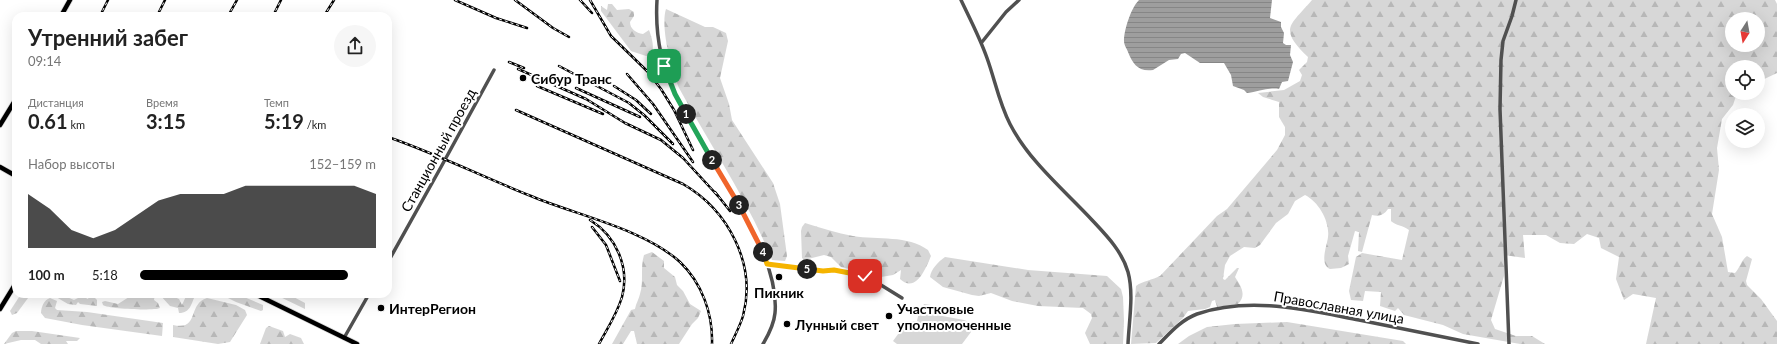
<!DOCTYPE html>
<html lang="ru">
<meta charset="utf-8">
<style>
body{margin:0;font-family:Lato,sans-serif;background:#f6f6f6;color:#222;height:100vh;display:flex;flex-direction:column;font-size:15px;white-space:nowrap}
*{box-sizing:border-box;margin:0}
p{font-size:13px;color:#767676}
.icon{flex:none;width:22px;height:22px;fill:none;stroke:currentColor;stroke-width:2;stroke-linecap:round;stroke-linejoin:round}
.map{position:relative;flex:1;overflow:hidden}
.drawer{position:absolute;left:12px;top:12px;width:380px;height:286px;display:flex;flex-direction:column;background:#fff;border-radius:12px;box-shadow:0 4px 16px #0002}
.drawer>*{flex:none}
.needle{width:26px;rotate:191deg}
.fabs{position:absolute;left:1725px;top:12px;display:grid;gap:8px}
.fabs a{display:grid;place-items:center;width:40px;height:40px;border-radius:50%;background:#fff;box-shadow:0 4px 16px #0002;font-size:20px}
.pin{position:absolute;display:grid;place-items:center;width:34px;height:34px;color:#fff;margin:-17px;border-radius:8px;box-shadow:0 2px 6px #0006}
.km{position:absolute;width:20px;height:20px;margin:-10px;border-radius:50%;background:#222;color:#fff;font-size:11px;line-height:20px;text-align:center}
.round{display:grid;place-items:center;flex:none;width:42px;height:42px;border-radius:21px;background:#f6f6f6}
.head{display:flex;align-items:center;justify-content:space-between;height:68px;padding:0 16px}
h1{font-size:22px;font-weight:700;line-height:30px}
.metrics{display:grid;grid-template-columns:repeat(3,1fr);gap:6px;height:68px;padding:4px 16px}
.metrics div{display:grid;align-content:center}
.metrics b{font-size:20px;font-weight:700}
.metrics small{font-size:11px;font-weight:400}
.metrics p{font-size:11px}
.chart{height:112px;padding:8px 16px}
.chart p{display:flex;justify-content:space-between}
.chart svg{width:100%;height:72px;margin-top:4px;fill:#000;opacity:.7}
ul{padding:0 16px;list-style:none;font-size:13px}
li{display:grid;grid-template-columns:64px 48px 1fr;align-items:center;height:30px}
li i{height:10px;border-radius:5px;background:#000}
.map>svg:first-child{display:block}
.green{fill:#d7d7d7}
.forest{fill:url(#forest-firs);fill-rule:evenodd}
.water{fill:url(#water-rules)}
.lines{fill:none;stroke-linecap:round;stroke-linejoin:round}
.major-casing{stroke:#dbdbdb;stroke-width:6}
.minor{stroke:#505050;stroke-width:3.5}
.major{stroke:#000;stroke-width:4.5}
.rail-casing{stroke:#000;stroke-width:2.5}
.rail{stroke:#fff;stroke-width:1;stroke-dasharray:3;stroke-linecap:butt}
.split-1-casing{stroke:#fff;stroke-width:8}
.split-2-casing{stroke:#fff;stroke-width:8}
.split-3-casing{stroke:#fff;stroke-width:8}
.split-4-casing{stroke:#fff;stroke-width:8}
.split-5-casing{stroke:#fff;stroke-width:8}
.split-6-casing{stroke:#fff;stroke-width:8}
.split-1{stroke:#22a559;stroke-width:5}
.split-2{stroke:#22a559;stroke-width:5}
.split-3{stroke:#f0652b;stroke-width:5}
.split-4{stroke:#f0652b;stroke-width:5}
.split-5{stroke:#f5b400;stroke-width:5}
.split-6{stroke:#f5b400;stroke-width:5}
.poi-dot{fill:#000;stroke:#fff;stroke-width:1.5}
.labels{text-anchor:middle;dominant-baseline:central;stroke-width:4;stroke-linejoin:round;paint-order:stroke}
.poi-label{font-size:14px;font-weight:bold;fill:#000;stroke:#fff;text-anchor:start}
.street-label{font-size:14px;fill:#000;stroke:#fff}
</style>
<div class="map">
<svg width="1777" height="344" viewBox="0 0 1777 344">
<defs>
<pattern id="forest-firs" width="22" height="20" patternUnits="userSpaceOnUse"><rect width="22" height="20" fill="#d7d7d7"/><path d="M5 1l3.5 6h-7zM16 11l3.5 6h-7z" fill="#b7b7b7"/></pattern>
<pattern id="water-rules" width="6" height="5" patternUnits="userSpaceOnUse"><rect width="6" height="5" fill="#9e9e9e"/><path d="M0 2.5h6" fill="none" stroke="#868686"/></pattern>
</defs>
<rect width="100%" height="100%" fill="#fff"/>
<!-- green -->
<g class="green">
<path d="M274 294H288L305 303V309Z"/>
<path d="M924 304 938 306 937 315 964 320 972 323 971 332 962 344H897L893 341 907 322 917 321 919 312Z"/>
</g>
<!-- forest -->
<g class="forest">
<path d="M1312 0H1775L1777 4V73L1758 82V67H1732V93H1737L1733 105 1722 119 1717 148 1719 170 1712 214 1722 237 1728 272 1735 273C1740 268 1741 260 1747 256L1752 259 1746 281 1747 285 1761 299 1777 321V344H1646L1656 298 1633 294 1624 300 1616 279 1619 257 1601 248 1599 238 1587 234 1574 244 1560 243 1546 235H1523L1525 258 1504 255V276L1491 320 1495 329 1516 336H1532L1545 344H1520L1463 334 1443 325 1404 315 1398 308 1395 311 1380 306 1381 292 1365 291 1363 301 1351 300 1349 291 1356 257 1362 253 1402 260 1409 230C1403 225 1396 226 1391 221V209H1388C1384 215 1379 217 1372 215L1362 252 1358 251 1359 232 1355 231 1348 256 1349 264 1341 268 1330 269C1319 264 1327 246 1328 237 1330 222 1319 202 1305 195L1295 201 1288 214 1276 223 1260 245 1255 248 1244 247 1230 256 1225 265 1223 279 1225 280 1237 268H1239L1235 277C1241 286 1247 295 1238 304L1217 307 1215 300 1212 301 1210 307 1205 309 1188 311 1183 318 1156 343 1131 344 1136 286C1142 281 1153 280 1160 276L1217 216 1227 209 1277 150 1285 135V127L1279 117V102L1263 97 1258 93 1284 90 1300 81 1302 75 1299 70 1307 62 1308 57C1278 28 1290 26 1312 0ZM1732 19H1758V45H1732Z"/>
<path d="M608 4H612L617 10 629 9 634 12V16L630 22C630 29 636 33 643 34L649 30C652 38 655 48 651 55L646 56 631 51 601 11V6L607 10Z"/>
<path d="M666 9 705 27H713L726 33 728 41 720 78 729 104 732 120 773 183 780 204 787 256 785 261 772 260C748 200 710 145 679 88 672 70 660 28 666 9Z"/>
<path d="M805 223C821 228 837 233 853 236 878 240 908 235 928 250L931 256C926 268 916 294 900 279L901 270 893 275 881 277 844 270 831 257 824 255 804 260 802 258 801 231 802 227Z"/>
<path d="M652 252 664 261V268L675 277 677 285 683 291 690 304 701 311 698 318 692 324 679 344H637L634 331H631L623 344H612L631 310 635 309C636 303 639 299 640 294 644 282 640 267 644 255Z"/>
<path d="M945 257 1028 270 1107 276 1121 289 1123 297 1124 321 1123 344H1090L1085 333 1092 318 1091 314 1083 308 1038 306 1012 301 991 293 979 296 972 295 943 287 930 277C931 269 938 262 945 257Z"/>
<path d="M21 294H31L17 313 12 315 10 311Z"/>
<path d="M51 294H60L74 300 82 296 88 299 90 294H96L95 298 97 300V306L80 304 78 302 76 305 68 304Z"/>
<path d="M129 294H155L154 300 158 303 160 308C154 311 108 309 103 305L102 302 105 301 118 304 129 297Z"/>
<path d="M168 294 179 299 182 305 187 294H196C191 303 191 313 179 313L178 308 170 306 160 295Z"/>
<path d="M220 294H237L263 305V310L261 311 236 302Z"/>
<path d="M50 298 57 301 55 308 57 310 87 312 163 323 162 336 82 325 45 318 41 313C41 307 44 300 50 298Z"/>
<path d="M207 298 236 305 245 310 247 315 230 342 218 344 173 337V325C200 331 187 304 207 298Z"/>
<path d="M1287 322 1403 341 1406 344H1178L1189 336 1207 327 1235 324Z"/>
<path d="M269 326 283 331 285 337 290 334 301 338 304 344H260L266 328Z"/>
<path d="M16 331H32L80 338 77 341H66L68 344H41L35 340H21L4 344 12 333Z"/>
</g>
<!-- water -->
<path class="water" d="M1139 0H1272L1270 18 1281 22V27L1284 33 1283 43 1286 45H1291L1290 55 1293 62 1288 81 1282 82 1279 89C1269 87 1258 92 1247 93L1244 90 1233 86 1231 75 1224 63C1216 63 1208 63 1200 63L1185 53 1181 54 1178 59 1169 60 1153 70C1138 72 1133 64 1128 52 1127 49 1124 45 1124 41 1124 30 1131 8 1139 0Z"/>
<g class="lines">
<!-- major casing -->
<g class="major-casing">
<g id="major">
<path d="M61 16 70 0"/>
<path d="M0 125 16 99"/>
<path d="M0 167 16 176"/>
<path d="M255 294 357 344"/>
<path d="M0 309 16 283"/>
</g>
</g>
<!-- minor -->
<g class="minor">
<path d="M657 0C655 33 661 65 675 94 703 154 781 248 775 313 774 324 769 334 763 344"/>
<path d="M961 0C970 19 980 38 987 58 995 80 999 103 1010 124 1029 161 1064 190 1092 220 1106 235 1122 251 1128 272 1134 294 1129 321 1128 344"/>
<path d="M982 42 1006 12 1019 0"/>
<path d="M388 262 441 167 494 70"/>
<path d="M767 264 823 271 834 270 868 277 902 298"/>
<path d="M344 338 369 294"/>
<path d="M1159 344C1170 333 1181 320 1197 314 1250 296 1306 310 1359 320 1398 328 1438 336 1478 344"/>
<path d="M1509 344 1500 109 1501 60 1503 41 1512 16 1516 0"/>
</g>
<!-- major -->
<use href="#major" class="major"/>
<!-- rail casing -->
<g class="rail-casing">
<g id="rail">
<path d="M455 0 496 18 527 28"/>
<path d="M515 0 553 28 569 37"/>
<path d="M580 0 592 13"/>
<path d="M590 0 611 36 647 71 661 89 674 110 693 150"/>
<path d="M100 16 108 0"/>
<path d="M157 16 165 0"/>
<path d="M228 16 237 0"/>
<path d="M273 16 281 0"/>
<path d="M324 16 334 0"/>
<path d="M509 62 524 68"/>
<path d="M559 66 629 103 644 115 673 144"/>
<path d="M518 69 586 99 625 123 661 140 683 158 718 196"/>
<path d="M627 74 653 104 693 162"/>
<path d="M537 86 603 114"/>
<path d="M614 86 636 100 651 114"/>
<path d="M576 88 640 117"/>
<path d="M516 110 683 184C728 210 757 264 743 316 740 326 735 335 731 344"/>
<path d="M388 137C437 154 483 177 531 196 576 215 644 229 680 262 702 283 713 314 712 344"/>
<path d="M715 192 730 211"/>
<path d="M590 220C616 236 630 267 622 297 617 314 607 329 599 344"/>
<path d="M592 227 606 245 620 281"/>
</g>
</g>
<!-- rail -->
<use href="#rail" class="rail"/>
</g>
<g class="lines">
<!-- split-1 casing -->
<g class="split-1-casing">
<path id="split-1" d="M664 66 675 94 686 114"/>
</g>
<!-- split-2 casing -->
<g class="split-2-casing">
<path id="split-2" d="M686 114 712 160"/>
</g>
<!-- split-3 casing -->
<g class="split-3-casing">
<path id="split-3" d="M712 160 739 205"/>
</g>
<!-- split-4 casing -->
<g class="split-4-casing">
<path id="split-4" d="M739 205 763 252"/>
</g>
<!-- split-5 casing -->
<g class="split-5-casing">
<path id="split-5" d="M763 252 767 264 807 269"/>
</g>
<!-- split-6 casing -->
<g class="split-6-casing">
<path id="split-6" d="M807 269 823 271 834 270 865 276"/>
</g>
<!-- split-1 -->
<use href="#split-1" class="split-1"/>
<!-- split-2 -->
<use href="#split-2" class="split-2"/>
<!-- split-3 -->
<use href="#split-3" class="split-3"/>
<!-- split-4 -->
<use href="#split-4" class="split-4"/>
<!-- split-5 -->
<use href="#split-5" class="split-5"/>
<!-- split-6 -->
<use href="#split-6" class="split-6"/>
</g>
<!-- markers -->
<g class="poi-dot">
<circle cx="523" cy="78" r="4"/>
<circle cx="779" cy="277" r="4"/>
<circle cx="381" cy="308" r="4"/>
<circle cx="889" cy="316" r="4"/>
<circle cx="787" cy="324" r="4"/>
</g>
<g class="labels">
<!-- poi labels -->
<g class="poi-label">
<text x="531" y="78">Сибур Транс</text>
<text x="779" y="292" text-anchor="middle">Пикник</text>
<text x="389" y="308">ИнтерРегион</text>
<text x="897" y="308">Участковые<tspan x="897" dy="16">уполномоченные</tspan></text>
<text x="795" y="324">Лунный свет</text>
</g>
<!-- street labels -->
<g class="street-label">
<text transform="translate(438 150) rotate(-61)">Станционный проезд</text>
<text transform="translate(1339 307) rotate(10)">Православная улица</text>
</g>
</g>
</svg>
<div class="fabs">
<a><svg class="needle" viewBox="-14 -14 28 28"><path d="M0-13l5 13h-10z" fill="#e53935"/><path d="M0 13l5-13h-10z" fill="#767676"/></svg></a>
<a><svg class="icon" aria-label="locate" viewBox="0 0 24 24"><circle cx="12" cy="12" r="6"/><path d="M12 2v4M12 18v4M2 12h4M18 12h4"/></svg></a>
<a><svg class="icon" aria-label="layers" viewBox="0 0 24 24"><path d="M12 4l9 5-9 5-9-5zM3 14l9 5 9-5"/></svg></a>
</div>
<div class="pin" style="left:664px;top:66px;background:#1e9e55"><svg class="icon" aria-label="arrive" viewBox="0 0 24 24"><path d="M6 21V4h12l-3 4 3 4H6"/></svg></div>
<div class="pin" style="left:865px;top:276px;background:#d93025"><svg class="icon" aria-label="check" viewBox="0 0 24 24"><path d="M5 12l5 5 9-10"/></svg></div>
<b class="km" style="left:686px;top:114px">1</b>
<b class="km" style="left:712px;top:160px">2</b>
<b class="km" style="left:739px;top:205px">3</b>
<b class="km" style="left:763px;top:252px">4</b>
<b class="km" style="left:807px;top:269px">5</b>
<section class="drawer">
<div class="head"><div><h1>Утренний забег</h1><p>09:14</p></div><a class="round"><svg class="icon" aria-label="share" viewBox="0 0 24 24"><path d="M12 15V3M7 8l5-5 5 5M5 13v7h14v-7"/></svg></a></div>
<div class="metrics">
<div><p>Дистанция</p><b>0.61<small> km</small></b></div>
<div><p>Время</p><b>3:15</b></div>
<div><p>Темп</p><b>5:19<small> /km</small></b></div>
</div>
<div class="chart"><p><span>Набор высоты</span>152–159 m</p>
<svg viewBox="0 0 160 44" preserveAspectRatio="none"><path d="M0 44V11L10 20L20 33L30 38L40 33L50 24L60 15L70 11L80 11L90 11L100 6L110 6L120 6L130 6L140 6L150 6L160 11V44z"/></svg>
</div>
<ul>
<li><b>100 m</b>5:18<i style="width:88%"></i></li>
</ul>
</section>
</div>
